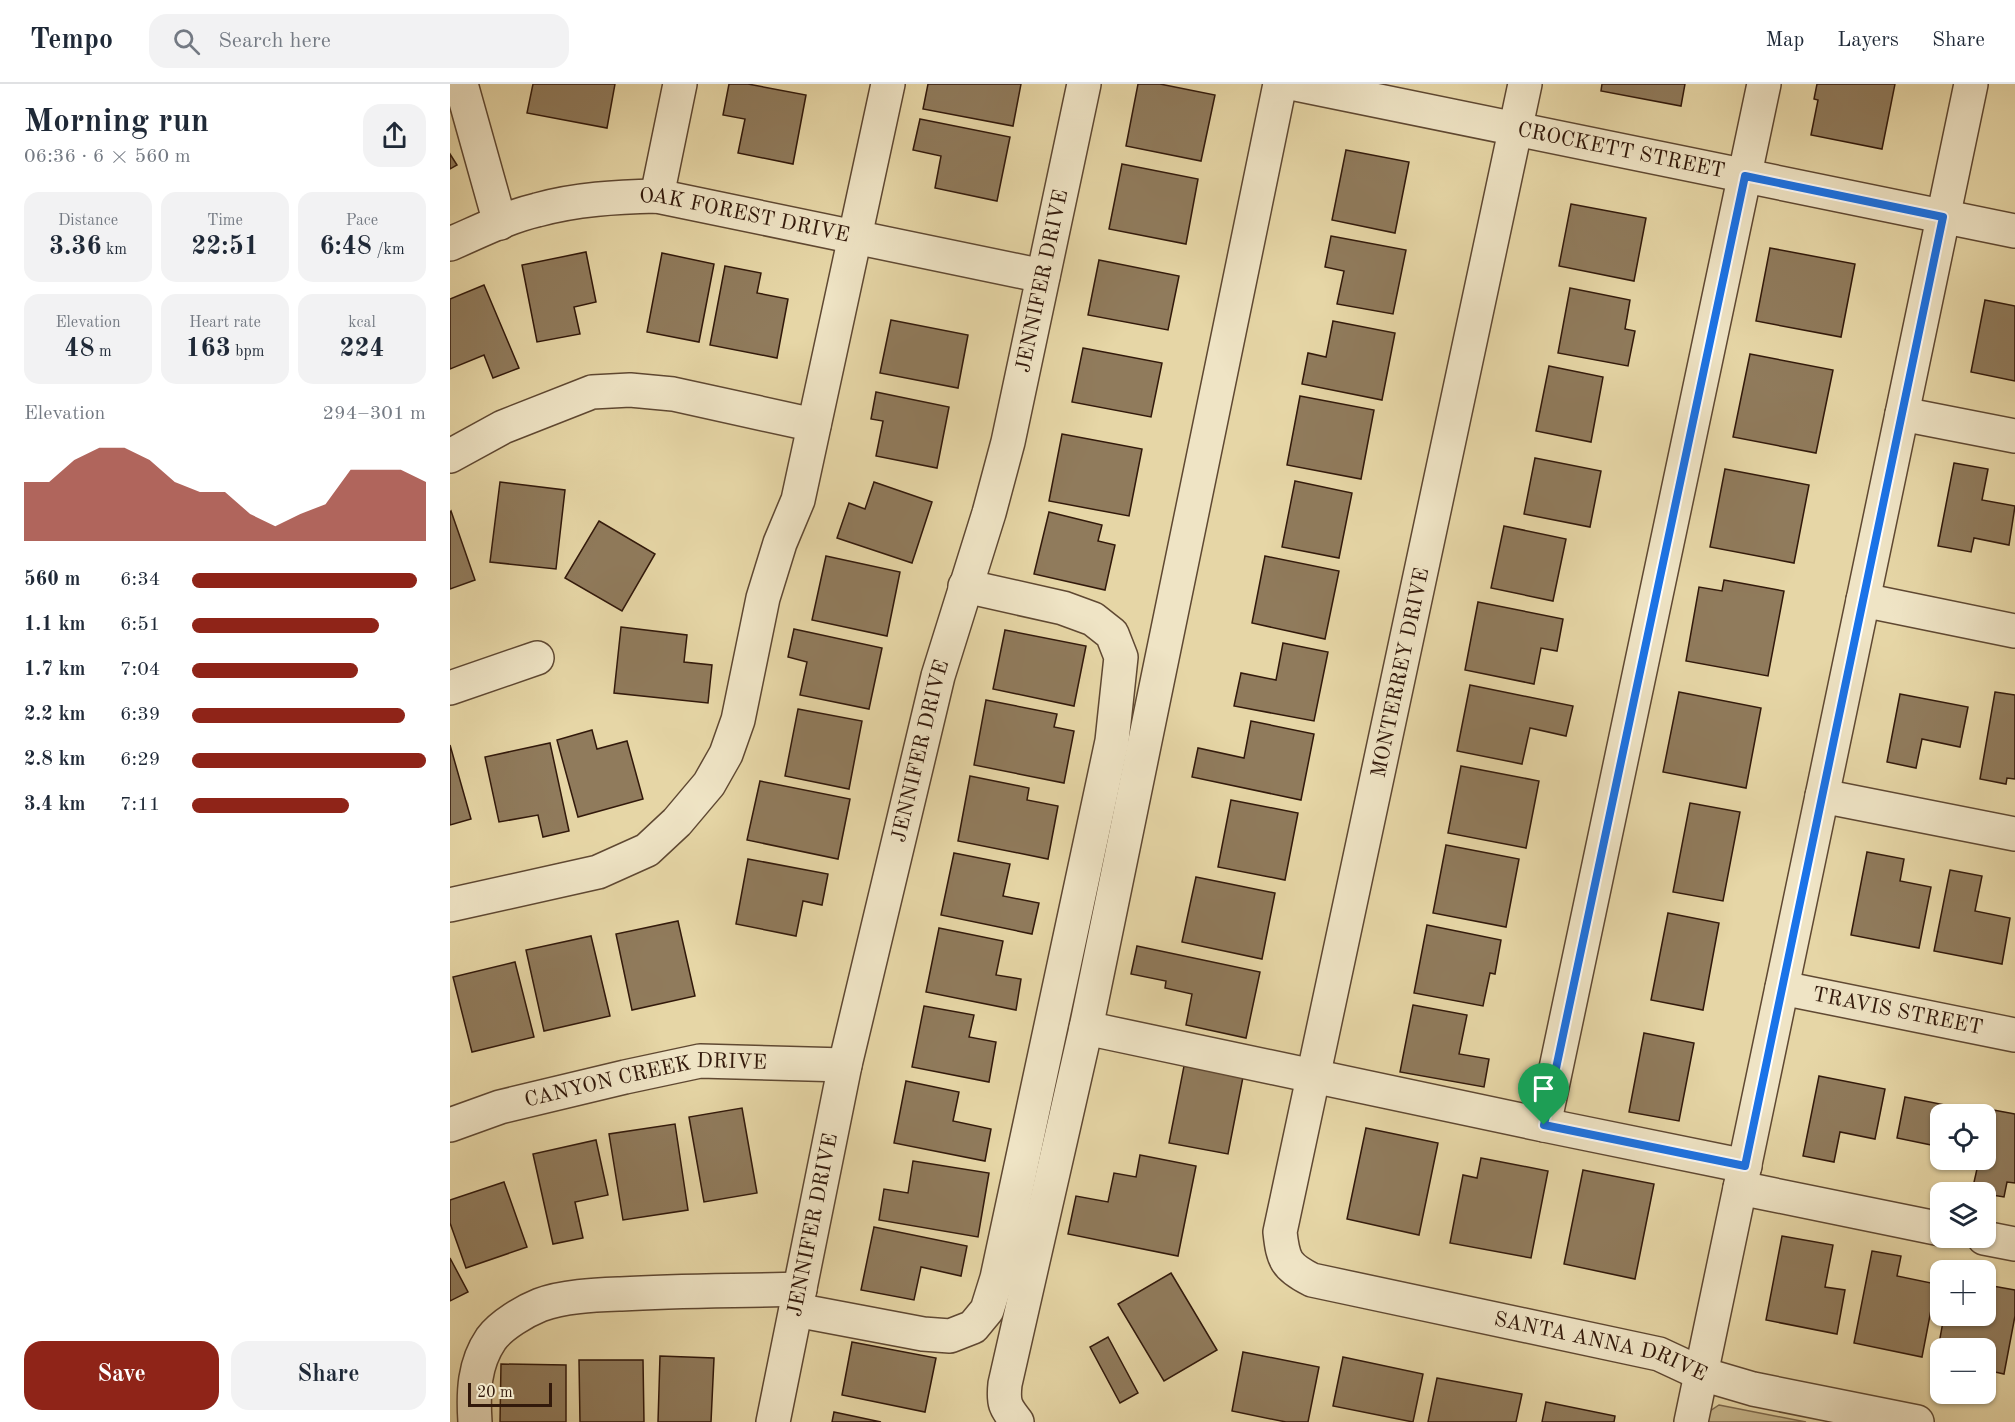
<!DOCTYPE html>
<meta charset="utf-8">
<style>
body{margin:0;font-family:"Old Standard TT",serif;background:#f2f2f3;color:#1f2937;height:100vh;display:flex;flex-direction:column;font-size:22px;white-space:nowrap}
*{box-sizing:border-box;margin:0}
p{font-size:20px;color:#747a83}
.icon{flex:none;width:33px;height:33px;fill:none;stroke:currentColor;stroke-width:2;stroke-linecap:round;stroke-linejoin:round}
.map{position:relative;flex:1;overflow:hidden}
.panel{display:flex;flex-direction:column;background:#fff;width:450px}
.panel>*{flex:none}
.controls{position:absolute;left:1480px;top:1020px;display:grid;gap:12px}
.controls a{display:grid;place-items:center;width:66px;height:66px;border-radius:12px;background:#fff;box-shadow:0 2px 4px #0004;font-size:30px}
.scale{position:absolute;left:18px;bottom:15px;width:84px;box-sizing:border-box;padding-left:6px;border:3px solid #32190b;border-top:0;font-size:16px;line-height:21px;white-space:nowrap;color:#32190b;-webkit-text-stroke:4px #efe4c5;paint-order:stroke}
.pin{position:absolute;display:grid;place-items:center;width:51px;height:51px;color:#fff;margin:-62px -26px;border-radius:50% 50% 50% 0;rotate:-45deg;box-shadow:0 0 6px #0007}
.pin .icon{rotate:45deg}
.round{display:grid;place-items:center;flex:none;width:63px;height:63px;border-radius:18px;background:#f2f2f3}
.headline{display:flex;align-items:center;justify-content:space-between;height:102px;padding:0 24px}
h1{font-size:33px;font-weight:700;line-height:45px}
.metrics{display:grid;grid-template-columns:repeat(3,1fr);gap:9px;height:102px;padding:6px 24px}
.metrics div{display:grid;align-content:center;border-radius:15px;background:#f2f2f3;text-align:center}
.metrics b{font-size:26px;font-weight:700}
.metrics small{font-size:16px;font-weight:400}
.metrics p{font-size:16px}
.chart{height:168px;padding:12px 24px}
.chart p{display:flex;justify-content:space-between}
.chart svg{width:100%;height:108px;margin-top:6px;fill:#8f2418;opacity:.7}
.action{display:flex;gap:12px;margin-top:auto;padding:12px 24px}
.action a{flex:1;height:69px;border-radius:18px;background:#8f2418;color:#fff;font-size:24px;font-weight:700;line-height:69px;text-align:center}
.action a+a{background:#f2f2f3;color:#1f2937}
ul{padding:0 24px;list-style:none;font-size:20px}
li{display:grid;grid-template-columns:96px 72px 1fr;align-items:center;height:45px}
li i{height:15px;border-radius:8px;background:#8f2418}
header{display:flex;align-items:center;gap:36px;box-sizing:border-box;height:84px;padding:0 30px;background:#fff;border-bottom:2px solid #e0e1e3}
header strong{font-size:28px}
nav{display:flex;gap:33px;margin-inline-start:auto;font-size:21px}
.search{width:420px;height:54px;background:#f2f2f3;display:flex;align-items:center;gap:15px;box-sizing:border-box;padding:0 21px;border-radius:18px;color:#747a83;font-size:22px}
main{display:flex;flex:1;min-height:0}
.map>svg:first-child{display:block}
.green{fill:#c7b68c;stroke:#7c684c;stroke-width:1.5}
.building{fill:#907b5c;stroke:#32190b;stroke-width:1.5}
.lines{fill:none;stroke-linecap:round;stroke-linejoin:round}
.minor-casing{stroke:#5f4832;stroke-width:36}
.minor{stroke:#efe4c5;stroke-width:33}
.route-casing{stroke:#fff;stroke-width:12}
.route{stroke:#1a73e8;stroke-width:8}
.labels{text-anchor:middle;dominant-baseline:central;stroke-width:4.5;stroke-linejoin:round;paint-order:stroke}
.street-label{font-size:21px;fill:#32190b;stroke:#efe4c5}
</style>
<header>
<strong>Tempo</strong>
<div class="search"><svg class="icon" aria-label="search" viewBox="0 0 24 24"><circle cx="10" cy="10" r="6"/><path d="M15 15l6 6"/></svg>Search here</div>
<nav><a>Map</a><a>Layers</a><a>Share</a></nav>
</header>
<main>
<section class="panel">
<div class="headline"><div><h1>Morning run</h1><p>06:36 · 6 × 560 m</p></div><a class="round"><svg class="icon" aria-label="share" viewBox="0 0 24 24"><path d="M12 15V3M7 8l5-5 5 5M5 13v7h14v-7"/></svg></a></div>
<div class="metrics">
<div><p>Distance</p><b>3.36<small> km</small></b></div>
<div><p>Time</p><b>22:51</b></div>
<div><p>Pace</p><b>6:48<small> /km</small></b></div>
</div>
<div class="metrics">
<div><p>Elevation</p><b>48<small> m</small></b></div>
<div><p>Heart rate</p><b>163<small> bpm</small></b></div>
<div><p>kcal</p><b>224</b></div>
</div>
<div class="chart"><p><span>Elevation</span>294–301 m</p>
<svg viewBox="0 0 160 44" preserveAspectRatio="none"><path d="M0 44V20L10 20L20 11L30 6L40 6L50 11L60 20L70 24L80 24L90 33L100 38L110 33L120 29L130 15L140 15L150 15L160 20V44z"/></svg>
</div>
<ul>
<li><b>560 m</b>6:34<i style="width:96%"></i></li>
<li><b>1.1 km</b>6:51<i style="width:80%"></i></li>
<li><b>1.7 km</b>7:04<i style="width:71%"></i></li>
<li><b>2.2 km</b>6:39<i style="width:91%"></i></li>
<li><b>2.8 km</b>6:29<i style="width:100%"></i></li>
<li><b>3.4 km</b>7:11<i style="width:67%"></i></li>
</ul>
<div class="action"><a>Save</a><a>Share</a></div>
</section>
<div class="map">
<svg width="1565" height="1338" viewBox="0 0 1565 1338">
<rect width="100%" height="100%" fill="#e6d6a6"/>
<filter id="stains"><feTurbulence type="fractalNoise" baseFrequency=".00333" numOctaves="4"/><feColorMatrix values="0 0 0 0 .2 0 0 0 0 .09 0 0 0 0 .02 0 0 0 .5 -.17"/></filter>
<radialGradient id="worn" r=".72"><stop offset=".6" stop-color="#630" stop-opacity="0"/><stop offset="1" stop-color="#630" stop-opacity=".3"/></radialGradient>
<!-- green -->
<path class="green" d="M1269 1321 1356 1338H1257L1260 1327Z"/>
<!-- building -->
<g class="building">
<path d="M83 0H165L157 44 77 29Z"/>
<path d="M279 0H298L356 11 343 80 288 69 295 35 273 31Z"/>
<path d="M478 0H571L563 42 473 25Z"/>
<path d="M688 0H710L765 11 751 77 676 62Z"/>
<path d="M1152 0H1235L1231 22 1151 7Z"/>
<path d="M1367 0H1445L1432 65 1361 51 1368 16 1364 15Z"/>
<path d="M470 35 560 53 547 117 485 104 491 72 463 66Z"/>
<path d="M896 66 959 78 945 149 882 136Z"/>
<path d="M0 70 7 81 0 85Z"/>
<path d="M672 80 748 95 736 160 659 145Z"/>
<path d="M1121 120 1196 134 1184 197 1109 182Z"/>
<path d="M881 152 956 166 943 230 887 220 894 187 875 183Z"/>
<path d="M1320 164 1405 180 1391 253 1306 237Z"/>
<path d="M136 168 146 218 124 223 130 250 87 258 72 181Z"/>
<path d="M212 169 264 180 249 258 197 248Z"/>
<path d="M649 176 729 192 718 246 638 231Z"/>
<path d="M275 182 311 189 307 209 338 215 327 274 260 261Z"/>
<path d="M34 201 69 284 43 294 34 271 0 285V215Z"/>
<path d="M1120 204 1180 216 1175 245 1185 247 1178 282 1108 269Z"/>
<path d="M1535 216 1565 222V297L1521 288Z"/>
<path d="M441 236 518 251 508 304 430 289Z"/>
<path d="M883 237 945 249 932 316 852 300 858 269 876 273Z"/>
<path d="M633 264 712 279 701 333 622 318Z"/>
<path d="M1300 270 1383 286 1366 369 1283 353Z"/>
<path d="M1099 282 1153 293 1141 358 1086 347Z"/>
<path d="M426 308 499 323 487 384 426 372 433 337 421 335Z"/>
<path d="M850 312 924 326 911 395 837 381Z"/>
<path d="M612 350 692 365 679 432 599 417Z"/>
<path d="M1085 374 1151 387 1140 443 1074 430Z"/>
<path d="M1504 379 1538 385 1532 416 1565 422 1559 461 1524 454 1521 468 1488 462Z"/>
<path d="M1275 385 1359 401 1344 479 1260 463Z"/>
<path d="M845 397 902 409 889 474 832 463Z"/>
<path d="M50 398 115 406 106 485 40 478Z"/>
<path d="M424 398 482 418 462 479 387 454 399 419 415 425Z"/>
<path d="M1 427 25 496 0 505V428Z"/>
<path d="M599 428 652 441 648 457 665 461 655 506 584 490Z"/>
<path d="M149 437 205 470 172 527 115 494Z"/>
<path d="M1054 442 1116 455 1103 517 1041 504Z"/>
<path d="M376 472 450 488 437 552 362 536Z"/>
<path d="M815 472 889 487 875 555 802 539Z"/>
<path d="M1274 496 1334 507 1318 592 1236 577 1249 503 1272 507Z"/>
<path d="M1028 518 1113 535 1107 567 1091 564 1084 600 1015 586Z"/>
<path d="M171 543 237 551 234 578 262 581 258 619 164 609Z"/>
<path d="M344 545 432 564 419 625 350 611 357 578 338 573Z"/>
<path d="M555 546 636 562 624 622 543 605Z"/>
<path d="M833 559 878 568 864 637 784 622 791 589 826 596Z"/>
<path d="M1020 601 1123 622 1116 652 1080 644 1072 680 1007 667Z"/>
<path d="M1229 608 1311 624 1296 704 1213 688Z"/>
<path d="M1545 608 1565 611V695L1557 694 1556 700 1530 695Z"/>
<path d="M1450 610 1518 623 1510 663 1472 655 1466 684 1437 678Z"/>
<path d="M536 616 607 630 604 643 624 647 614 699 524 681Z"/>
<path d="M348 625 412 637 399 705 335 692Z"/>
<path d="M801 637 864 650 851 716 742 693 748 664 794 674Z"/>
<path d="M142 646 147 665 177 657 193 715 128 733 107 656Z"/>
<path d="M100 659 119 747 93 753 88 731 49 738 35 673Z"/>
<path d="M0 661 21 735 0 741Z"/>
<path d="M1011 682 1089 697 1076 764 998 749Z"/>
<path d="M520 692 579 704 577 716 608 722 598 775 508 757Z"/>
<path d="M310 697 400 715 388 775 297 756Z"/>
<path d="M781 716 848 729 835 796 768 783Z"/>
<path d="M1240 719 1290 728 1273 817 1223 808Z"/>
<path d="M996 761 1069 775 1056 843 983 829Z"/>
<path d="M1417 768 1454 775 1450 797 1481 803 1469 864 1401 851Z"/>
<path d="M504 769 560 780 553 812 589 819 582 850 491 831Z"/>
<path d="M298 775 378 790 372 821 353 817 346 852 286 840Z"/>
<path d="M1500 786 1532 792 1525 827 1560 834 1552 880 1484 867Z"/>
<path d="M746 793 825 809 812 875 732 858Z"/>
<path d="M1218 829 1269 839 1253 926 1201 916Z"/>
<path d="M228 837 245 912 182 926 166 850Z"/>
<path d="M977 841 1051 856 1045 890 1040 889 1033 922 964 909Z"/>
<path d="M489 844 553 857 546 891 571 895 566 926 476 908Z"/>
<path d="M141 852 160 932 94 947 76 866Z"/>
<path d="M687 862 810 888 796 954 736 941 742 910 715 904 716 897 681 890Z"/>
<path d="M65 878 84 953 22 968 3 893Z"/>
<path d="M963 921 1017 931 1009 970 1039 975 1034 1003 950 988Z"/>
<path d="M474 922 524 931 519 953 546 958 539 998 462 983Z"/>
<path d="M1194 949 1244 959 1229 1037 1179 1028Z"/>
<path d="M734 982 793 993 778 1070 719 1059Z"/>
<path d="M1369 992 1435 1005 1425 1055 1390 1048 1384 1078 1353 1072Z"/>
<path d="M456 997 509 1008 503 1037 541 1045 535 1077 444 1059Z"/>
<path d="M1455 1013 1520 1026 1519 1030H1491V1063L1447 1054Z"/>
<path d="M292 1024 307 1109 254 1118 239 1033Z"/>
<path d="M1538 1025 1565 1030V1099L1557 1098 1554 1113 1536 1110V1108L1522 1107 1529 1076H1536V1037Z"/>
<path d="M225 1040 238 1126 173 1136 159 1050Z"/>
<path d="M916 1044 988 1059 969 1151 897 1135Z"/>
<path d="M146 1056 158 1111 125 1118 133 1154 103 1160 83 1070Z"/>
<path d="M690 1071 746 1082 728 1172 618 1150 626 1112 658 1118 664 1089 686 1093Z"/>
<path d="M1031 1074 1098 1087 1081 1174 1000 1159 1013 1091 1027 1094Z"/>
<path d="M463 1077 539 1089 528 1153 429 1136 434 1105 458 1109Z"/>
<path d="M1133 1086 1204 1100 1185 1195 1114 1180Z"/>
<path d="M54 1098 77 1163 16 1184 0 1139V1116Z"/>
<path d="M424 1143 517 1162 511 1192 471 1183 464 1216 411 1206Z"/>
<path d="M1332 1152 1383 1161 1375 1203 1395 1206 1387 1250 1316 1236Z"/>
<path d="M1422 1167 1451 1172 1447 1192 1486 1200 1472 1273 1404 1259Z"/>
<path d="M0 1174 18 1208 0 1217Z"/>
<path d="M721 1189 767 1266 714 1297 668 1220Z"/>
<path d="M1537 1201 1565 1206V1232L1554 1290 1536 1286V1264H1491V1277L1486 1276 1494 1232 1530 1237 1531 1232H1536Z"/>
<path d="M658 1253 688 1309 670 1319 640 1263Z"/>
<path d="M402 1258 486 1274 475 1328 392 1311Z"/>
<path d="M793 1268 869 1283 858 1338H836L782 1327Z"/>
<path d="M210 1272 264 1274 261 1338H208Z"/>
<path d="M893 1273 973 1290 963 1338 883 1322Z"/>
<path d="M129 1276H193L194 1338H130Z"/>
<path d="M51 1280 116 1281V1338H50Z"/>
<path d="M987 1294 1072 1310 1066 1338H978Z"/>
<path d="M1096 1318 1165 1332 1164 1338H1092Z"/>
<path d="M384 1328 431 1338H382Z"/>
</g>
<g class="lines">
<!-- minor casing -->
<g class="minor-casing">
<g id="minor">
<path d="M11 0 50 139"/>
<path id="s1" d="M846 0 1565 147"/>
<path id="s2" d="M1075 0 830 1148C833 1176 836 1183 862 1196L1209 1270 1252 1290 1303 1305 1467 1338"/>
<path d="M207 112 230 0"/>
<path id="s3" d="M0 160C28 148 57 133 87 126 126 115 167 113 207 112L593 192"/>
<path d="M1452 330 1565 352"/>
<path d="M0 372 53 343 142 308 180 306 223 310 364 341"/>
<path d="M1413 516 1565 547"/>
<path d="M0 604 87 574"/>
<path d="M1372 712 1565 750"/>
<path d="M0 821 148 788 197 766 227 738 259 700 276 670 288 636 313 514 330 459 348 416 438 0"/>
<path id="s4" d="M1332 904 1565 951"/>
<path d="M636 944 1094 1041 1295 1082"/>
<path id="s5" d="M0 1041 50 1023 175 993 250 977 395 981"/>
<path d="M1094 1041 1314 0"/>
<path d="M1290 1104 1491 1145"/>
<path d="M1534 1154 1565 1160"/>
<path d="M346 1226 473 1250 500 1252 523 1243 537 1226 547 1194 662 657 671 573 662 550 643 535 613 524 515 502"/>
<path d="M25 1338C23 1308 24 1280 41 1255 51 1241 75 1227 90 1221 114 1212 146 1211 171 1210 231 1206 291 1207 350 1205"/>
<path id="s6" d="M323 1338 395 981 488 592 539 429 558 358 634 0"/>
<path d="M567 1338C555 1323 553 1319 555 1300L636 944 830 0"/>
<path d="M1241 1338 1521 0"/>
</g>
</g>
<!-- minor -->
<use href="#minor" class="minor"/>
</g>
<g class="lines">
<!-- route casing -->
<g class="route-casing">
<path id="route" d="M1295 92 1493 133 1295 1082 1094 1041Z"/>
</g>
<!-- route -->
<use href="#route" class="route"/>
</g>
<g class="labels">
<!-- street labels -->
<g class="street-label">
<text stroke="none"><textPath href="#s1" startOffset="332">CROCKETT STREET</textPath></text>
<text stroke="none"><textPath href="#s3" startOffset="304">OAK FOREST DRIVE</textPath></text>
<text stroke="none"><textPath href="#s6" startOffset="1173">JENNIFER DRIVE</textPath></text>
<text transform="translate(951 589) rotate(-78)">MONTERREY DRIVE</text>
<text stroke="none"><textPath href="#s6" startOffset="687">JENNIFER DRIVE</textPath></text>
<text stroke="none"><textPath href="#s4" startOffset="118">TRAVIS STREET</textPath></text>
<text stroke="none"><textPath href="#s5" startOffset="202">CANYON CREEK DRIVE</textPath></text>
<text stroke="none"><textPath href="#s6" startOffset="201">JENNIFER DRIVE</textPath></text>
<text stroke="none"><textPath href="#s2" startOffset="1532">SANTA ANNA DRIVE</textPath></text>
</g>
</g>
<rect width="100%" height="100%" filter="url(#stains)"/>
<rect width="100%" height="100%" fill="url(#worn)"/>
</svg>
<div class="controls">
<a><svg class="icon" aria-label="locate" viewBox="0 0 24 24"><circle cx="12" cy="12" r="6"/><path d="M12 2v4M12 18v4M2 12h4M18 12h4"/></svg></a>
<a><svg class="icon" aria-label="layers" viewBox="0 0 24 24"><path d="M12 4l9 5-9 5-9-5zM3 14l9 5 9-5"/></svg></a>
<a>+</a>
<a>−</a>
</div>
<div class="scale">20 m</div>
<div class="pin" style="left:1094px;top:1041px;background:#1e9e55"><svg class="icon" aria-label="arrive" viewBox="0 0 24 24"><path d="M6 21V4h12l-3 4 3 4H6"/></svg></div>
</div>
</main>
